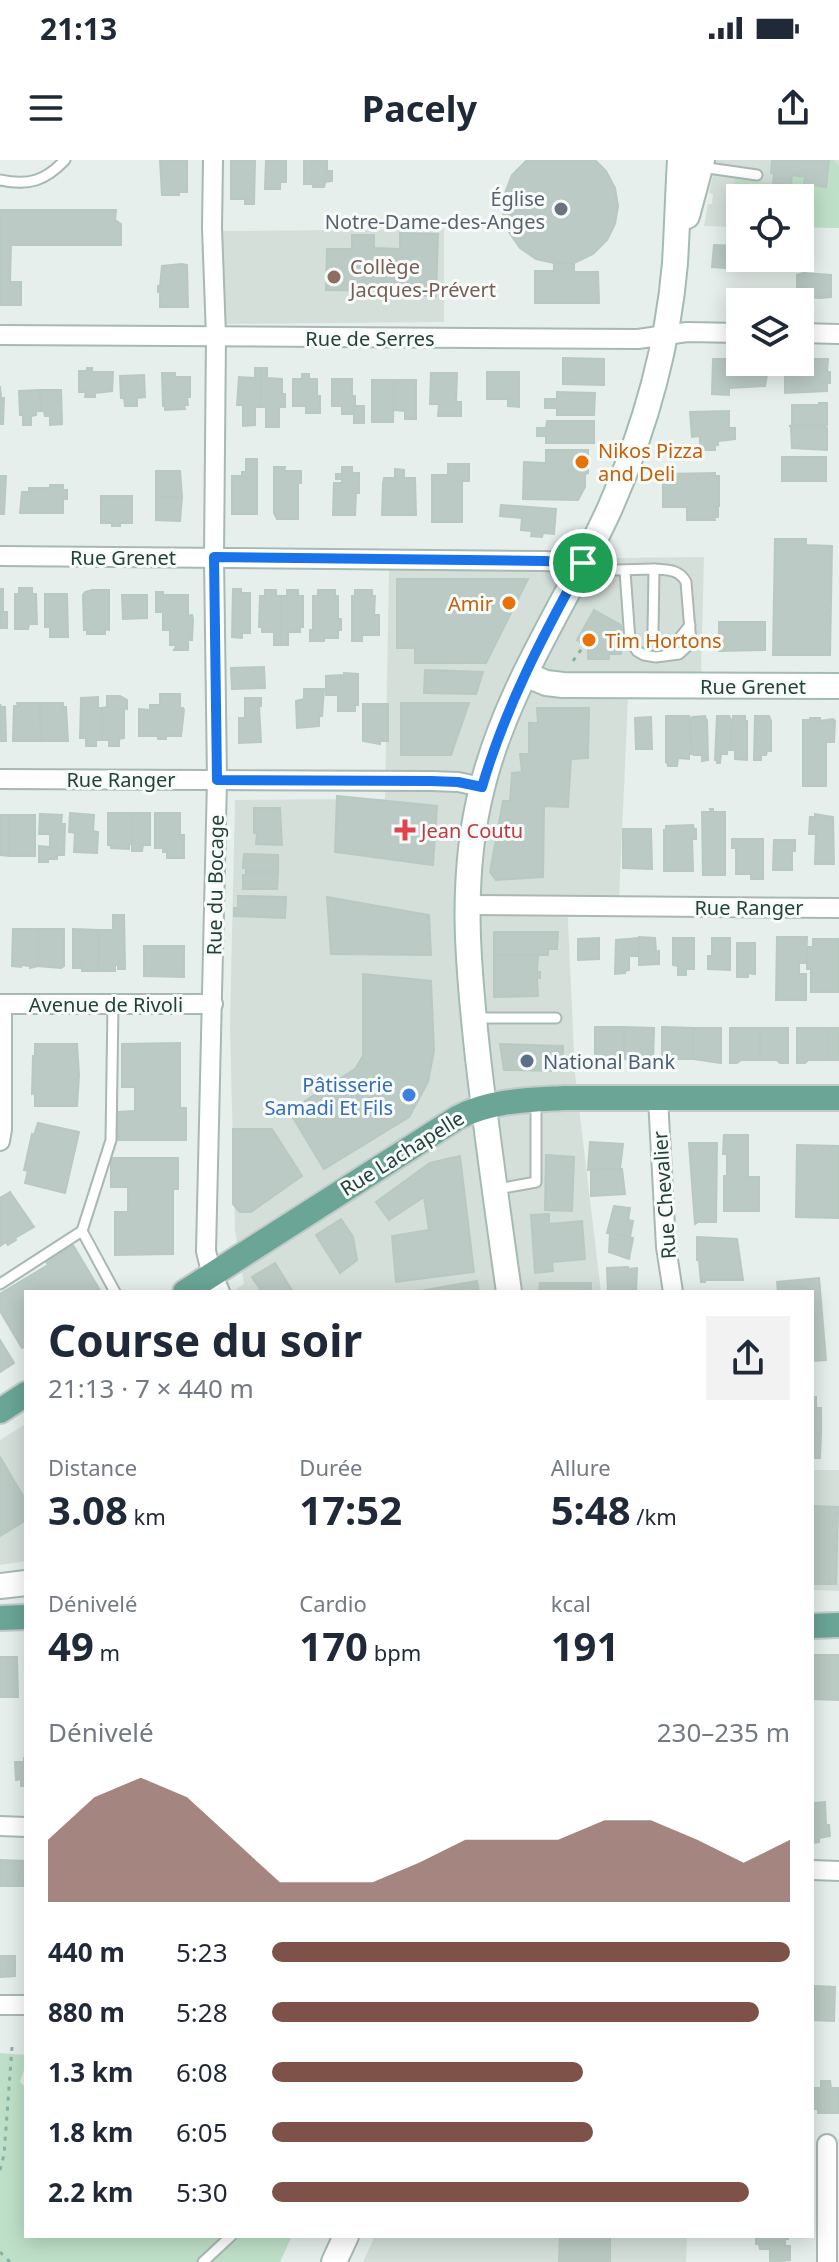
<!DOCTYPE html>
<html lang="fr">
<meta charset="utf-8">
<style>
body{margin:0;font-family:"Noto Sans",sans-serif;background:#f2f2f3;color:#1f2937;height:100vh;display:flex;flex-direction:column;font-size:30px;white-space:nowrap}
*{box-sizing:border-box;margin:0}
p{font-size:26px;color:#747a83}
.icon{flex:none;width:44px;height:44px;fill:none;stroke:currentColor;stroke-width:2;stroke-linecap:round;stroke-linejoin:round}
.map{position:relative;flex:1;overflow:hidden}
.sheet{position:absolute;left:24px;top:1130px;width:790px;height:948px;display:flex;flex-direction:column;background:#fff;border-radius:0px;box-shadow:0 4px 20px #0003}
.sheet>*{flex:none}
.buttons{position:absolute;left:726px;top:24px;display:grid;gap:16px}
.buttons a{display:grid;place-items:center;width:88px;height:88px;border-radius:0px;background:#fff;box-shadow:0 4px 20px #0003;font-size:40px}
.pin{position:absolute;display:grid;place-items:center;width:68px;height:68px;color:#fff;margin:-34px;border:4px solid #fff;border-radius:50%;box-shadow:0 2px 8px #0007}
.round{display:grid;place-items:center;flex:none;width:84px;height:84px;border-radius:0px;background:#f2f2f3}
.headline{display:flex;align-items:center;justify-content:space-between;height:136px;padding:0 24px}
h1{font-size:44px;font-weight:700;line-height:60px}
.stats{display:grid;grid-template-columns:repeat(3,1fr);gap:12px;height:136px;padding:8px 24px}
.stats div{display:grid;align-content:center}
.stats b{font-size:40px;font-weight:700}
.stats small{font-size:22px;font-weight:400}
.stats p{font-size:22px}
.chart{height:224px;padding:16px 24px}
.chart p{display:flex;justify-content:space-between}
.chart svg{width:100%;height:144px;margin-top:8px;fill:#7f5249;opacity:.7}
ul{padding:0 24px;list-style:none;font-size:26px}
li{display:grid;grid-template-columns:128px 96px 1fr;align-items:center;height:60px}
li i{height:20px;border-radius:10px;background:#7f5249}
.status{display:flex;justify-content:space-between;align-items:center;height:56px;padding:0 40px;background:#fff;direction:ltr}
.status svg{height:22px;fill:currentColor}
header{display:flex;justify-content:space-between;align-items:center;height:104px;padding:0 24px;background:#fff;font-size:36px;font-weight:700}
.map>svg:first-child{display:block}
.built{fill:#d4dfda}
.green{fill:#bfe0c8}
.building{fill:#bbcac4;stroke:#b8c9c2;stroke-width:2}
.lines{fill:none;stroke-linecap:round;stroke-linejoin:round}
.lane-casing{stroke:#a8b8b2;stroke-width:13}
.street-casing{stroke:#a8b8b2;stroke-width:22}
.secondary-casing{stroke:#a4bbb3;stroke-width:28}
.primary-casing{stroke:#c2cac8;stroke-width:28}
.path{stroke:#86b3a5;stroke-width:3;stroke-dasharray:4 6;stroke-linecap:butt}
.lane{stroke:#fff;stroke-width:9}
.street{stroke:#fff;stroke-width:18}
.secondary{stroke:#fff;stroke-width:24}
.primary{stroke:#6aa596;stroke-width:24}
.route-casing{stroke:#fff;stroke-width:16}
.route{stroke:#1a73e8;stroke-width:10}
.worship-dot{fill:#6b7280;stroke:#f7fbf9;stroke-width:3}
.education-dot{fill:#8d6e63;stroke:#f7fbf9;stroke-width:3}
.food-dot{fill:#e8710a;stroke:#f7fbf9;stroke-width:3}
.health-dot{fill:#e0444e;stroke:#f7fbf9;stroke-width:3}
.service-dot{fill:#5c6f8a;stroke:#f7fbf9;stroke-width:3}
.shop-dot{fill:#3f7fe0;stroke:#f7fbf9;stroke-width:3}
.labels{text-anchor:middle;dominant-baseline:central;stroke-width:6;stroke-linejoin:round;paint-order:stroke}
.worship-label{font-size:20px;fill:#5b616d;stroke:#f7fbf9;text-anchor:end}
.education-label{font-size:20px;fill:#785e54;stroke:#f7fbf9;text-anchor:start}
.street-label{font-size:20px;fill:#24423a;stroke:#f7fbf9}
.food-label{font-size:20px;fill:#c56008;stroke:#f7fbf9;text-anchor:start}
.health-label{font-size:20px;fill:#be3a42;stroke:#f7fbf9;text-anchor:start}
.service-label{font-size:20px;fill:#4e5e75;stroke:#f7fbf9;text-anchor:start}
.shop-label{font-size:20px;fill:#366cbe;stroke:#f7fbf9;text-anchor:end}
</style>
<div class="status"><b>21:13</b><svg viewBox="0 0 49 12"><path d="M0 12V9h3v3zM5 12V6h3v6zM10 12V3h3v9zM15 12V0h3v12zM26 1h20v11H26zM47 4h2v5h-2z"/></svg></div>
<header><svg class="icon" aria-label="menu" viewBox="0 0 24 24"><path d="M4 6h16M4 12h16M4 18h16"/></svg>Pacely<svg class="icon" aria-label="share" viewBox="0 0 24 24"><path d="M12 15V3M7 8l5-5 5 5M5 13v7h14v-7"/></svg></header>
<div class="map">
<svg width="839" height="2102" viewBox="0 0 839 2102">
<rect width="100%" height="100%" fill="#e6efeb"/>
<!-- built -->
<g class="built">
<path d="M716 0H839V68L800 67V38H740V67L704 66 708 44H712L713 34 709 33Z"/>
<path d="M444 69V162L224 164 223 71Z"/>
<path d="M704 397 701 516 629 515 619 740H567L575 914 601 1132H232L244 1124 235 1070 230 865 235 640 385 639 389 410 554 411 618 398Z"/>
<path d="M26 1264V1401L0 1405V1280Z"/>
<path d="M812 1310H839V1431L812 1430Z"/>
<path d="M375 2076H687L686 2102H363Z"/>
</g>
<!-- green -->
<g class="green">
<path d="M829 0H834L839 7V68L800 67V38H740V67H730L735 19 790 25 792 15 805 17 804 24 826 27Z"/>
<path d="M0 1893 26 1895V1904L20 1922 26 1928V2076H292L280 2102H0Z"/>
</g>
<!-- building -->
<g class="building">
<path d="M160 0H187V32H179V35H162Z"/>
<path d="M231 0H255L254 44H245V39H231Z"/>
<path d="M266 0H286V22H280V29H265Z"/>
<path d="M304 0H327V11H332V21L325 22 324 27H313V24H304Z"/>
<path d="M527 0H595L606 11 615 28 618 46 615 64 607 80 593 94 574 103H554L536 99 520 88 509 72 503 53 505 33 512 15Z"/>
<path d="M772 0H829L826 27 804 24 805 17 792 15 791 25 773 23 774 14 771 13Z"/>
<path d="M0 50H116L115 60 121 64V85H11L10 122H21V145H0Z"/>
<path d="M400 73 438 74 436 136 406 135V131L326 130 327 89H352V75H374V88L400 89Z"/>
<path d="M737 80 740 81 742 109 712 107 714 85 737 86Z"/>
<path d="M554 103H574V112H598L599 143H535V111H554Z"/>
<path d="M182 104 187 105 188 147H160V132H158V126H160L162 106Z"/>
<path d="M803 113 831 115V137L820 138 805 137V127H797V115Z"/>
<path d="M563 198 604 199V225L563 224Z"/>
<path d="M713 199H740V202L765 203V210L768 209 765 226 729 228V235L712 234Z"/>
<path d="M800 199H828L827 212H830V223H827V231L785 233V202H800Z"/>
<path d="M87 208H92V212H113L112 231 95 233V237H85L86 232H79V211H87Z"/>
<path d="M255 208H261V247H255V265L243 266V245H237L239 217 255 218Z"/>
<path d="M261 208H267V218L282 219V234H285V247H279V267H266V247H261Z"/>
<path d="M487 212H519V247L508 246V239H487Z"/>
<path d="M162 213H175V217H190V237H187L188 245H184L185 249 165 250V245L163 246Z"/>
<path d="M431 213H457L456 242H461V256H438L439 244H430Z"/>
<path d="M302 214H309V219H317V236H320V253H306V246H293V219H302Z"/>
<path d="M144 215 145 237 137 238V246H125L124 238H121L120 216Z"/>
<path d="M332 219H352V236H355V246H364V263H354V246L353 254H342V246H332Z"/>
<path d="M372 220H394L393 262H372Z"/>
<path d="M394 220H416V259H405V251L394 250Z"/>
<path d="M0 226 1 238H4L3 264H0Z"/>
<path d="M40 230 41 251H36V255L31 256V265H23V255H20L19 231Z"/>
<path d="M40 230H61L62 264 50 265V256H45L44 251H41Z"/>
<path d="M557 232 595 233 594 255H557V248H545V239H557Z"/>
<path d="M819 243H827V265L790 266 792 265V245H819Z"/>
<path d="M729 251V268H735V279L718 281V285H715V290H700V276L692 277 690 252Z"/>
<path d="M547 261H594V283H546V276H537V268H546Z"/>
<path d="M790 266H825L827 268V290L792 288 791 268Z"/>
<path d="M546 290H588V313L585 314V327L578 340 523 339 524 302 546 303Z"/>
<rect x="782" y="297" width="44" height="24"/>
<path d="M246 299H257V354H232V316H242V312H246Z"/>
<path d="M448 304H469V321H462V362H432V315H448Z"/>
<path d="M274 307H285L284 311H301V323H298V359H277L274 353Z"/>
<path d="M342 307H352V313H359V333H356L355 355H333L334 323H342V319H336V314H342Z"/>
<path d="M395 309 404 310V318H415L416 355H382L383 324 384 318H395Z"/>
<path d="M156 311H180L182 337H156Z"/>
<path d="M715 313V316H719V346H715V348H718V357H714L715 360H687V347H663V324H667V314Z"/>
<path d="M0 316H6L4 354H0Z"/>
<path d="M50 325H63V330H67V339H63V353H20L22 332H29V328H50Z"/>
<path d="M101 336H132V363H120V366H112V363H101Z"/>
<path d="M156 337H182L180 361 156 360Z"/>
<path d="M501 345 556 349 554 374 543 373 542 377 531 376 532 371 521 370 522 358 500 356Z"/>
<path d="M775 379H806V385L832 386 830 495H773Z"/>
<path d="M397 419H528L486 503H415V488H397Z"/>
<path d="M19 428H32V434H36L37 464H29L28 469H15V434H19Z"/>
<path d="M0 429H3V452H7V468H0Z"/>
<path d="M233 429H241V433H250V473H242V478L232 477Z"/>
<path d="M92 430H109V470L105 469V474H87V470H84L83 435 85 432Z"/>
<path d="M265 430H276V436H281V485H274V472H262V467H259L260 436H265Z"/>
<path d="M287 430H298V436H303V467H300V472H288V485H281V436H287Z"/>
<path d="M318 430H335V436H338V459H341V470H338V478H324V481H310V470H313V436H318Z"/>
<path d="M355 430H372V436H375L374 455H379V475H362V481H352V436H355Z"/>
<path d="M156 432H163V435H188V456L192 455 193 459 192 480H188V490H174L177 485H170V470H163V452H156Z"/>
<path d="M45 434H67L68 477H50V467H45Z"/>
<path d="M122 435H147V458L123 459Z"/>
<path d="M594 450 621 465V494H609V499H588V486L577 480Z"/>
<path d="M719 462H765V490L719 491Z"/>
<path d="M264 507 265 528 232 529 231 508Z"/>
<path d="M425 510 483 512 476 534 424 533Z"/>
<path d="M344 513 358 514V545H355V551H338V535H326V516L344 515Z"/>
<path d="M304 529H324L322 556H319V566L297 568 296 541 304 539Z"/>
<path d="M160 534H180V548H183L184 550 181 576H166V579H158V576H139V549L150 550V545H160Z"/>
<path d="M107 536H120L127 540V549L124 548V578L119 579V586H109V580H102V548L107 547Z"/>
<path d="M98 537V548H102V580H96V586H86V578H80L81 538Z"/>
<path d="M245 538H261V546H259L261 582 239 583V558H245Z"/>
<path d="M17 543H40L41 581H13L14 546H18Z"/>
<path d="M40 543H63V547H66L68 581H41Z"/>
<path d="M401 543H469L451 595H401Z"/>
<path d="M0 544 1 547H5L6 581H0Z"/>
<path d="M363 544H388V581H380V584L363 581Z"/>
<path d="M537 548H589L588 598 571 599 568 647 544 646 543 717 496 720 490 712 503 641H510L512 613 522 612 520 594H529V563H538Z"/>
<path d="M666 556H689L690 560 692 594H689V599L678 598 677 606H668L667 602H666Z"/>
<path d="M705 556 706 560H707L708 600 702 601V595H694V591H691L690 560 692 557Z"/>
<path d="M717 556H729L731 560V590H727V594H721L720 603H717V600H715Z"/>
<path d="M733 556H745V561H747V600L735 599V590H731V560L733 561Z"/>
<path d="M755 556H769L771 561V591H767L766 595H761V600H754Z"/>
<path d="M651 557 652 589H636L635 558Z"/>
<path d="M810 558H820V561L833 559 835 561 834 582H826V626H803V560H810Z"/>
<path d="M337 636 437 646 433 705 335 692Z"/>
<path d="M254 648H280L282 685 256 684 257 674 254 673Z"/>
<path d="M710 649H713V652H725V715H703L702 652H711Z"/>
<path d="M70 653 94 655 93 671 98 672 97 693 74 692 75 673 69 672Z"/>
<path d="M108 653H132V684H129V689L111 688V685H108Z"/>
<path d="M132 653H150V685H143L142 691H132Z"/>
<path d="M155 653H180V675H184V698H167V692H163V688H155Z"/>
<path d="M40 654 62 655 61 664H65L64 695H57V699H48V702H39V686L50 687V674H39Z"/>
<path d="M815 654 833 657 834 704H815L816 674H809L810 657H815Z"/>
<path d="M0 655H9V696L0 695Z"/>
<rect x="9" y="655" width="26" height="41"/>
<path d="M693 665 694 669H696V679H692L693 711H664V670H666V666Z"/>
<path d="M623 669H651L652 709 623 708Z"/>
<path d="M732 679H763V719H751V714H736V688H732Z"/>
<path d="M774 680H795V691H792V710H773Z"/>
<path d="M244 694 278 695V712H246V708H243Z"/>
<path d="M246 712H278L277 729H243V715H246Z"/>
<path d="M238 736 286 737 285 758 234 756V748H238Z"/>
<path d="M327 737 429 755 431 795 331 794Z"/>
<path d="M113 755H124L125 809H118V805H115V811H98L99 770H113Z"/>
<path d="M13 769H38V806L30 808V806L21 805V807L12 806Z"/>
<path d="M38 769H64V806L61 808 38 806Z"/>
<path d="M73 769 99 770 98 811H82V803H80V808H73Z"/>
<path d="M494 772H558L557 789H548V795H494Z"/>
<path d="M639 777 655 778 656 792 659 791V804L639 805Z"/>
<path d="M777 777H807L806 803H799V814H806V840H776Z"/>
<path d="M599 778V799L578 800V779Z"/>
<path d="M638 778V796H629V810L625 811V813L615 814 616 780Z"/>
<path d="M673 778H694V809H686V815H678V806L673 805Z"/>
<path d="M712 778H730V810L708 809V796H712Z"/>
<path d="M813 779H839V832H811V809H807V787H813Z"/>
<path d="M737 783H755V814L748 813V817H737Z"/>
<path d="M144 786H184V817L144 816Z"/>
<path d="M494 795H538L537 812H540V818H537L538 836 494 837Z"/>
<path d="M363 814 431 821 434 891 428 922 409 957 324 1009 289 951 355 909 363 896Z"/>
<path d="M595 867H624V899H606L602 902H595Z"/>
<path d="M624 867 654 868 653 903H646L643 900 624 899Z"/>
<path d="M662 867 693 868V899H673L671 903 662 902Z"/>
<path d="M693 868H721V903L693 899Z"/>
<path d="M730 868H760V900H741L737 903H730Z"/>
<path d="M760 868H788V903H780L777 900H760Z"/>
<path d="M797 868H828V900H808L805 903H797Z"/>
<rect x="828" y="868" width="11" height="32"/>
<path d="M180 883V948H186V980H118V952L135 951V927H122V884Z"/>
<path d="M35 884H77L79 915 77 946H35V933L32 934 33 896H35Z"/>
<path d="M500 884 563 886 562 911 504 910Z"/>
<path d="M38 963 79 972 65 1033 25 1023 28 1011 24 1010 32 974 34 975Z"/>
<path d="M233 969H272L302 1016 251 1052H240L233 1044Z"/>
<path d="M724 975H748V1017H759V1051H724V1016H727V994H723Z"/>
<path d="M590 982 623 984 620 1009 588 1010Z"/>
<path d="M689 983H717L716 1062H698L695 1064Z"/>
<path d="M797 985 839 986V1058L796 1057Z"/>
<path d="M546 995 574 997 572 1051 545 1050Z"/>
<path d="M460 996 474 1112 396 1122 392 1076 429 1070 424 1037 389 1060 376 1042 430 1003Z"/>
<path d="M111 998H178V1029H173V1094L115 1095V1052H128V1027H111Z"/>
<path d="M606 1009H622L625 1034 591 1036V1010Z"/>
<path d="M10 1032 34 1067 15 1078 16 1080 8 1085 6 1082 0 1086V1038Z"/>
<path d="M614 1046 630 1048 628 1060 633 1061 630 1077 607 1073Z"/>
<path d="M549 1054V1064L582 1061 585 1099 552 1102 553 1111 535 1113 531 1055Z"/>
<path d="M341 1059 353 1077 357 1100 340 1113 316 1075Z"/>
<path d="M610 1073 633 1078 629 1099 609 1092Z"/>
<path d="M697 1077 737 1079 743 1120H705V1122H701L699 1100H697Z"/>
<path d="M73 1085 101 1132H26V1186L22 1188 0 1151V1134L48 1105 46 1101Z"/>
<path d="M275 1103 293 1132H262L252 1117Z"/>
<path d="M628 1107V1109L637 1108 636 1132H608L607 1108Z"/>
<path d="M819 1118 826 1200 812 1201V1132H778L777 1122Z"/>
<path d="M477 1121 479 1132H414Z"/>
<path d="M540 1123H591V1132H539Z"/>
<path d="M0 1180 14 1203 0 1212Z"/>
<path d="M812 1237H816V1248H821V1273H812Z"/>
<path d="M812 1273H821L820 1298H812Z"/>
<path d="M0 1297 26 1341V1360L0 1376Z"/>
<path d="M812 1346 838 1347 836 1424H812Z"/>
<path d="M812 1495H839V1540L812 1539Z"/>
<path d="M0 1497H17L18 1537H0Z"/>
<path d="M24 1598H26V1626H21V1619L16 1620 15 1602H24Z"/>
<path d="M825 1642 826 1665H829L830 1676 819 1678V1682L813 1683 812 1645 814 1643Z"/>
<path d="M1 1700 25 1701 24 1726H1Z"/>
<path d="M0 1796H15V1816L0 1817Z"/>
<path d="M815 1826 835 1827 834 1861 812 1860V1840H815Z"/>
<path d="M821 1921H830L831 1928H838V1953H818V1949H812V1928H821Z"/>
<path d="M560 2076H610V2102H559Z"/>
<path d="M756 2076H788V2079H785V2086H790V2100L770 2102V2089H760L759 2084H756Z"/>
</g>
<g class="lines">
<!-- lane casing -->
<g class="lane-casing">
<g id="lane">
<path d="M701 7 757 15"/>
<path d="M0 20C29 26 45 21 65 0"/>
<path d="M584 403 616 410 654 409 653 472"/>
<path d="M625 411 630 481 637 491 644 495 656 497 679 494 691 483 686 422C679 409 667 410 654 409"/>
<path d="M666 495 690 465"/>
<path d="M476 858H556"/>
<path d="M498 1029 536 1022V940"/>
<path d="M82 1071 115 1132"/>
<path d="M0 1124 82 1071 111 980 113 844"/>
<path d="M203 2102 231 2076"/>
</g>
</g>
<!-- street casing -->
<g class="street-casing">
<g id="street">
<path d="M213 0 212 68 216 176 214 397 217 620 206 1091 210 1108 220 1132"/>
<path d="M800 173 839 174"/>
<path d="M0 175 638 179 687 172 740 173"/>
<path d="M0 396 544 401 583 403"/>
<path d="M0 619 431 621 458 622 482 627"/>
<path d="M466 745 839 748"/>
<path d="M0 844H213"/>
<path d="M658 938 666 1087 673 1132"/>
<path d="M0 981 2 969V844"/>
<path d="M0 1666 26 1667"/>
<path d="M812 1710 839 1711"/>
<path d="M0 1845H26"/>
<path d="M827 2102V1984"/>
</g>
</g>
<!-- secondary casing -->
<g class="secondary-casing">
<g id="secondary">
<path d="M687 56 702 0"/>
<path d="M525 514 546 523 563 525 839 526"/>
<path d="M509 1132C498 1054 487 976 478 898 468 807 459 718 482 628 507 526 568 441 610 348 644 271 668 187 675 103 677 69 678 34 680 0"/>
<path d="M0 1426 26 1423"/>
<path d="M334 2102 346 2076"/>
</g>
</g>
<!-- primary casing -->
<g class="primary-casing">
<g id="primary">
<path d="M185 1132 457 958C490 940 529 940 565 938H839"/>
<path d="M0 1251 26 1234"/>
<path d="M0 1458 26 1457"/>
<path d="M812 1466 839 1465"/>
</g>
</g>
<!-- path -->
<g class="path">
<path d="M573 501 585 484"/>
<path d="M0 2010 4 1995 12 1887"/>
<path d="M0 2092 10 2102"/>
</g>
<!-- lane -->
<use href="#lane" class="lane"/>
<!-- street -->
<use href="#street" class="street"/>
<!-- secondary -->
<use href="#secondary" class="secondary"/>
<!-- primary -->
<use href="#primary" class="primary"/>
</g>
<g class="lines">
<!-- route casing -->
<g class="route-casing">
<path id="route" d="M214 397 544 401 583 403C543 475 505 548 482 627L458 622 431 621 217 620Z"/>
</g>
<!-- route -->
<use href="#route" class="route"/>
</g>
<!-- markers -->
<circle class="worship-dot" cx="561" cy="49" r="8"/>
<circle class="education-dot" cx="334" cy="117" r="8"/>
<g class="food-dot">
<circle cx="582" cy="302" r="8"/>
<circle cx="509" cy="443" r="8"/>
<circle cx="589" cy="480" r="8"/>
</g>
<path class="health-dot" d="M401 658h8v8h8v8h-8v8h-8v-8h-8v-8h8z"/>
<circle class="service-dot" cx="527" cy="901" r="8"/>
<circle class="shop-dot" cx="409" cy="935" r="8"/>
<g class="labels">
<!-- worship labels -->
<g class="worship-label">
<text x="545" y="38">Église<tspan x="545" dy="23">Notre-Dame-des-Anges</tspan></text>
</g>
<!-- education labels -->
<g class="education-label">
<text x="350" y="106">Collège<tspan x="350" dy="23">Jacques-Prévert</tspan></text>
</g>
<!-- street labels -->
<g class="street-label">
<text x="370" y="178">Rue de Serres</text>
<text x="123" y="397">Rue Grenet</text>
<text x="753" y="526">Rue Grenet</text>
<text x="121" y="619">Rue Ranger</text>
<text transform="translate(215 725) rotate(-89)">Rue du Bocage</text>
<text x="749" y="747">Rue Ranger</text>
<text x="106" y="844">Avenue de Rivoli</text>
<text transform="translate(402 993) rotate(-32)">Rue Lachapelle</text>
<text transform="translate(664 1035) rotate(-94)">Rue Chevalier</text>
</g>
<!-- food labels -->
<g class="food-label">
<text x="598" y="290">Nikos Pizza<tspan x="598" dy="23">and Deli</tspan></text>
<text x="493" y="443" text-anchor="end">Amir</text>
<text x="605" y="480">Tim Hortons</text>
</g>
<!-- health labels -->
<g class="health-label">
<text x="421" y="670">Jean Coutu</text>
</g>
<!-- service labels -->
<g class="service-label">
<text x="543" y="901">National Bank</text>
</g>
<!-- shop labels -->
<g class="shop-label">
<text x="393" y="924">Pâtisserie<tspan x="393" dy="23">Samadi Et Fils</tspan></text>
</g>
</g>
</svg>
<div class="buttons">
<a><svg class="icon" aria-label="locate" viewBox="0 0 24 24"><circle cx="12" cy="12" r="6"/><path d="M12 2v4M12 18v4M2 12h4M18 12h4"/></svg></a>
<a><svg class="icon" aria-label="layers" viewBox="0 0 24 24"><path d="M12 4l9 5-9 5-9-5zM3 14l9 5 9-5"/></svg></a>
</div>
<div class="pin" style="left:583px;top:403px;background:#1e9e55"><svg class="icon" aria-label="arrive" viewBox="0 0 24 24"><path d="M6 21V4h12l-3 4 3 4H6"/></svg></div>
<section class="sheet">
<div class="headline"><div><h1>Course du soir</h1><p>21:13 · 7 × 440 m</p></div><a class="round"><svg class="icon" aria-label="share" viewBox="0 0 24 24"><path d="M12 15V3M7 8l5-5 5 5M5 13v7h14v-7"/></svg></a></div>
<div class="stats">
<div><p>Distance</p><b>3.08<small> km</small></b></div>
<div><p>Durée</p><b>17:52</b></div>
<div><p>Allure</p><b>5:48<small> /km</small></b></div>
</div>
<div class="stats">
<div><p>Dénivelé</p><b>49<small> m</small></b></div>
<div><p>Cardio</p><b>170<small> bpm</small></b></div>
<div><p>kcal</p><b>191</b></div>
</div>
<div class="chart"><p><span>Dénivelé</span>230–235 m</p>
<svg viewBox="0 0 160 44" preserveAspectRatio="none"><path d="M0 44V25L10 12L20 6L30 12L40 25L50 38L60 38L70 38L80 32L90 25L100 25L110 25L120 19L130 19L140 25L150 32L160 25V44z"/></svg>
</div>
<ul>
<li><b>440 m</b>5:23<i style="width:100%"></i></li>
<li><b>880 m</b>5:28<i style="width:94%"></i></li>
<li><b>1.3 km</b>6:08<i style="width:60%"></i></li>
<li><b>1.8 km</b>6:05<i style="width:62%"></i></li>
<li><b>2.2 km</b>5:30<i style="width:92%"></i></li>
</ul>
</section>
</div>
